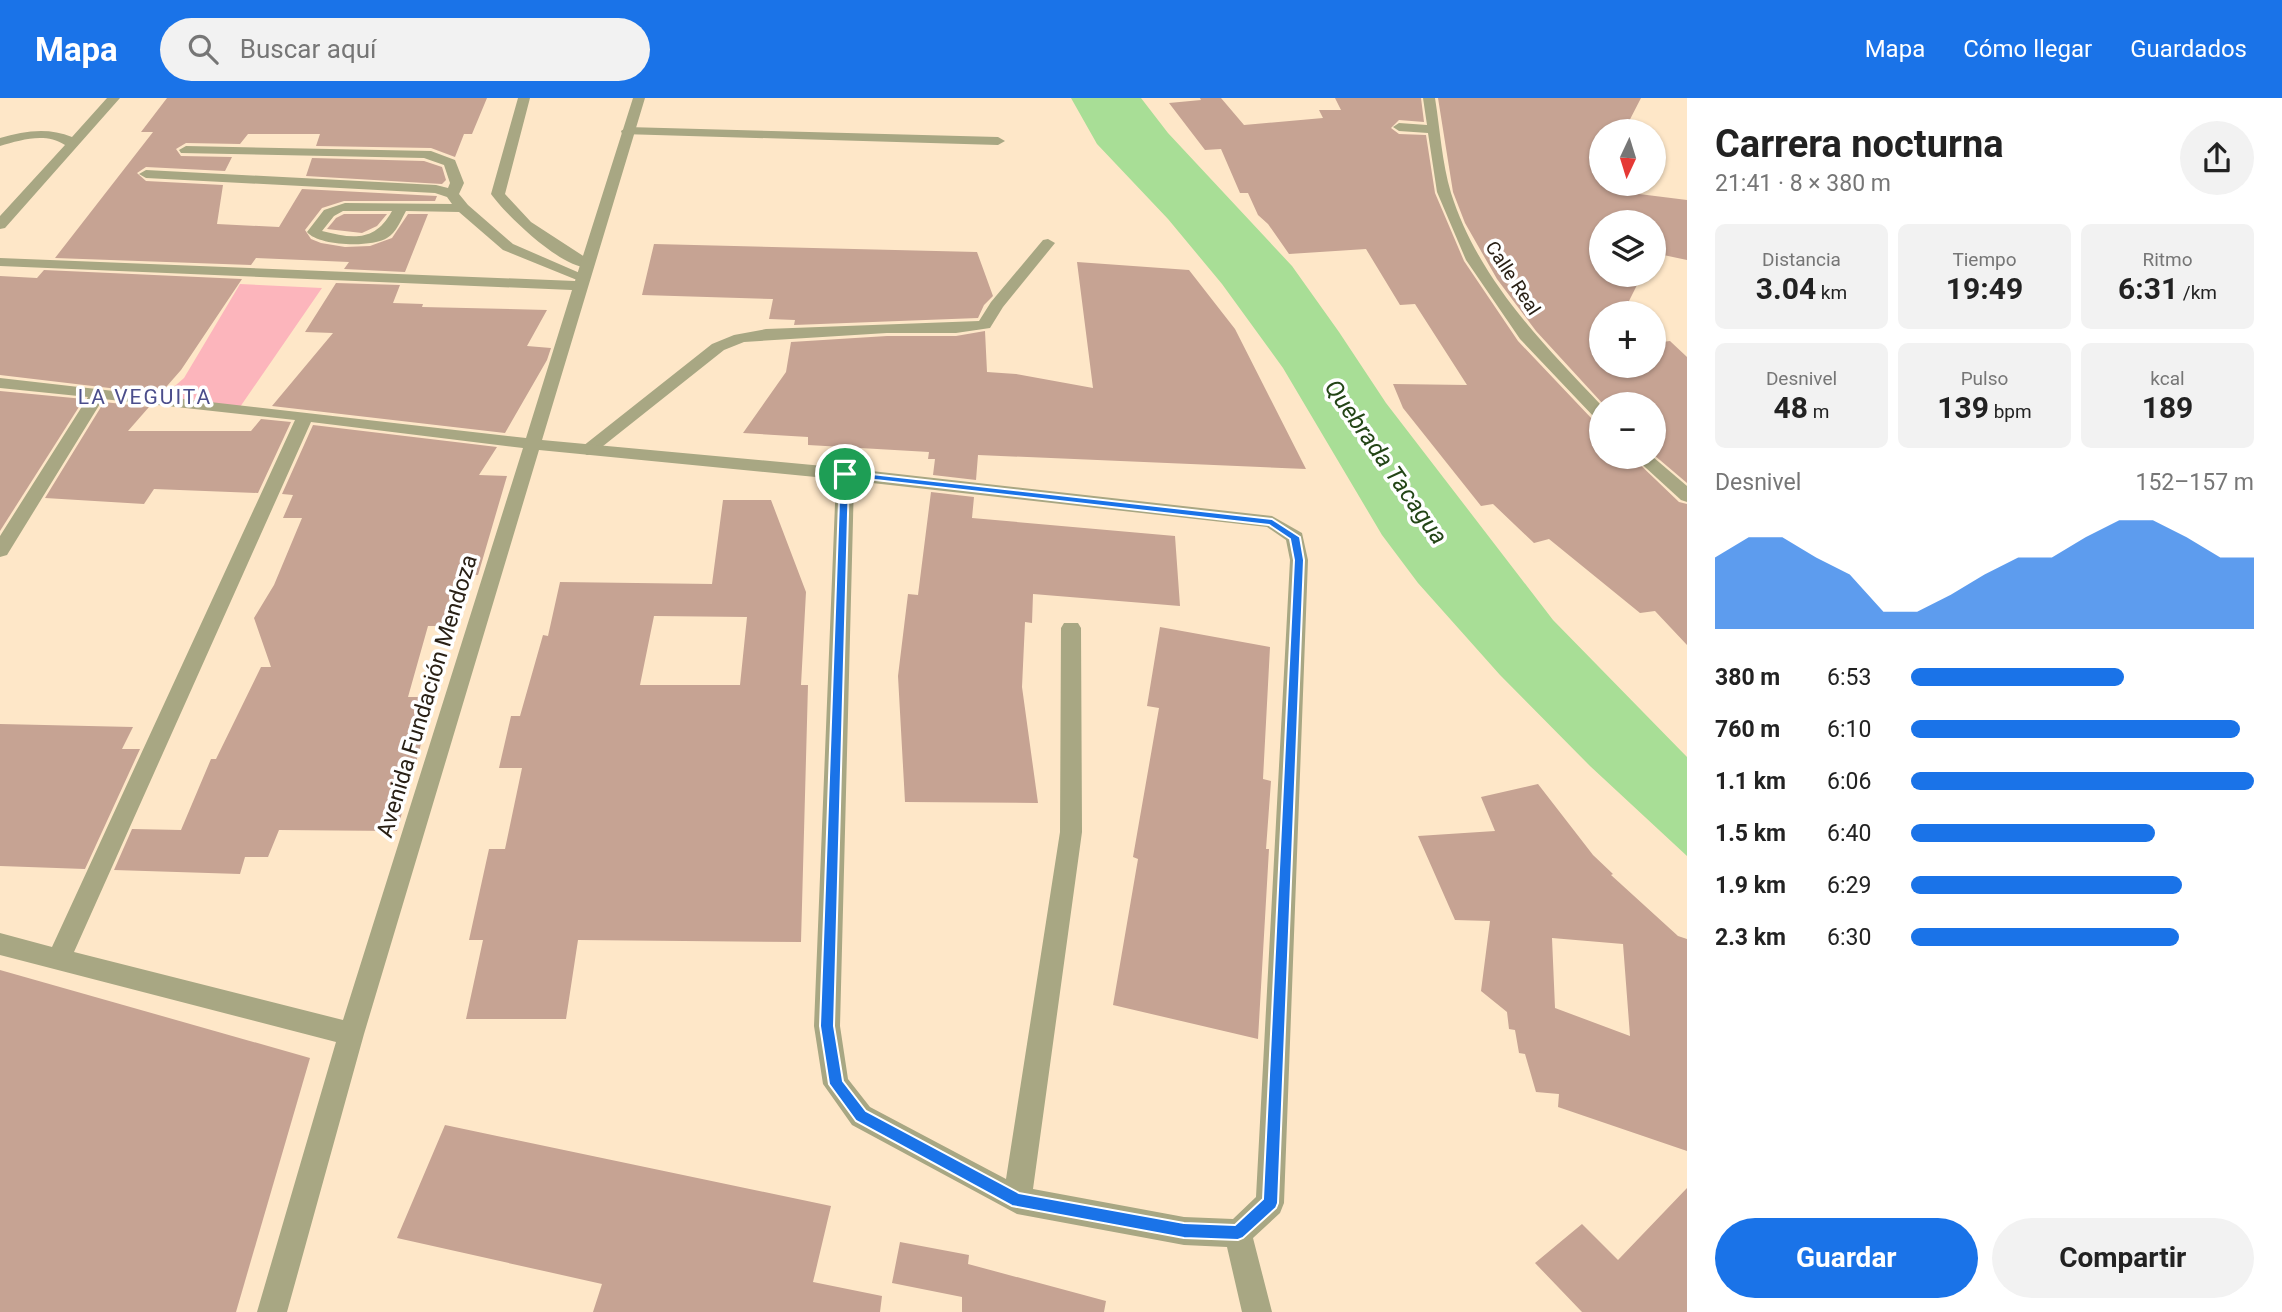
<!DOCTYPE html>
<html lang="es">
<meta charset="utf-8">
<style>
body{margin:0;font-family:Roboto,sans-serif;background:#f2f2f2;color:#222;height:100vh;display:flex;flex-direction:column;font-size:26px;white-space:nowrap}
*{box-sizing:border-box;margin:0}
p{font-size:23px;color:#767676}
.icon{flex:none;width:38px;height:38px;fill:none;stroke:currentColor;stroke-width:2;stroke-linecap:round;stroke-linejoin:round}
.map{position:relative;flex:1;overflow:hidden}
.sheet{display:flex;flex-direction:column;background:#fff;width:595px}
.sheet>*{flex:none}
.needle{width:46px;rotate:184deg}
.buttons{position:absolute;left:1589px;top:21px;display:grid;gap:14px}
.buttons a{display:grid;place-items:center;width:77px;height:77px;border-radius:50%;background:#fff;box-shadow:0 2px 5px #0004;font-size:35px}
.pin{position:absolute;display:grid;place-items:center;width:60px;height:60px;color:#fff;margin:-30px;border:4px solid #fff;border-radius:50%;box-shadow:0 2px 7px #0007}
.round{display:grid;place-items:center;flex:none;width:74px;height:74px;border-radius:37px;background:#f2f2f2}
.summary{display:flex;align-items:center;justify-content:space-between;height:119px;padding:0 28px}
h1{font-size:38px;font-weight:700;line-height:52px}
.figures{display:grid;grid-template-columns:repeat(3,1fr);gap:10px;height:119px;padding:7px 28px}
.figures div{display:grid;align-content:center;border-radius:10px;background:#f2f2f2;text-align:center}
.figures b{font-size:30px;font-weight:700}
.figures small{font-size:19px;font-weight:400}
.figures p{font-size:19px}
.chart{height:196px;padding:14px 28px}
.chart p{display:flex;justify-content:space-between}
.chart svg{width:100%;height:126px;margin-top:7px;fill:#1a73e8;opacity:.7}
.action{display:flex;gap:14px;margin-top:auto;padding:14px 28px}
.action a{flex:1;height:80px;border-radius:42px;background:#1a73e8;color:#fff;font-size:28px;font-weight:700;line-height:80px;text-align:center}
.action a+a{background:#f2f2f2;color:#222}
ul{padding:0 28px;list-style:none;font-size:23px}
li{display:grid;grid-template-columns:112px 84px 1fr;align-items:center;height:52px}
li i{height:18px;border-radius:9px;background:#1a73e8}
header{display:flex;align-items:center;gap:42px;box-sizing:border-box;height:98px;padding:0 35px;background:#1a73e8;color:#fff}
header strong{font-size:33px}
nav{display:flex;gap:38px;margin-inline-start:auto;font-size:24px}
.search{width:490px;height:63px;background:#f2f2f2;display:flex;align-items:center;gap:18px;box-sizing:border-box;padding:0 24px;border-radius:38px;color:#767676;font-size:26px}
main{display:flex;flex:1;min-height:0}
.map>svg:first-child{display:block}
.green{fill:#fcb5bc}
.water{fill:#a8de96}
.building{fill:#c6a393;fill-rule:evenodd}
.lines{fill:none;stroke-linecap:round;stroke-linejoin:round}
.service{fill:#a8a783;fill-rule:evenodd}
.minor{fill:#a8a783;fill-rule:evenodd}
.route{fill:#1a73e8;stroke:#fff;stroke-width:2;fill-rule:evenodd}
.labels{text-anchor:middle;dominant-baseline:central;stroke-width:7;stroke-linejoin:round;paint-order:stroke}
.far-street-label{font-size:19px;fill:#292015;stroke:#fff}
.far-neighbourhood-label{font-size:21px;letter-spacing:2px;fill:#4b4e8c;stroke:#fff}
.street-label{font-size:23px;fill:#292015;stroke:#fff}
.water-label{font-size:24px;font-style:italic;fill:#234516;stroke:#fff}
</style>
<header>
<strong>Mapa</strong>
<div class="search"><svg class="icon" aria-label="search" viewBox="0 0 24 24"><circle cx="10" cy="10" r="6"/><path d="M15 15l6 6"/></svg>Buscar aquí</div>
<nav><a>Mapa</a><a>Cómo llegar</a><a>Guardados</a></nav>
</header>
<main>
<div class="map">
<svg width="1687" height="1214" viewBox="0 0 1687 1214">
<rect width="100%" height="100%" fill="#fee7c8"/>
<!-- green -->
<path class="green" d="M240 186 322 190 240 309 160 301 184 280Z"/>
<!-- water -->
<path class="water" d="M1071 0H1141L1168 35 1292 168 1339 234 1386 305 1553 522 1687 659V758L1590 668 1500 577 1418 485 1382 437 1283 270 1222 186 1168 121 1097 46Z"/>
<!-- building -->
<g class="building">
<path d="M167 0H487L472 36H464L455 59 431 50 316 48 320 36H248L240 46 186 45 176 51 181 58 232 59 225 73 146 69 137 75 146 83 223 87 217 126 279 129 302 91 437 98 435 103H344L322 110 305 132 311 141 321 145 345 149 370 148 392 140 408 116H428L405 174 344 171 349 164 256 160 251 167 55 160 153 34H141Z"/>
<path d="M1200 0H1221L1244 27 1323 20 1319 12H1341L1335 0H1421L1424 24 1399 22 1391 30 1399 36 1426 37 1435 95 1464 163 1518 243 1593 322 1601 323V359H1632L1679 404 1687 406V547L1655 513 1640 515 1549 441 1534 445 1493 406 1481 408 1403 310 1393 286 1467 287 1415 206 1400 207 1366 151 1289 156 1268 126 1258 117 1248 95H1240L1221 51 1205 52 1169 5 1201 2Z"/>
<path d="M1438 0H1641L1624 33H1601V86H1621L1623 94 1687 102V162L1654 155V124H1601V177H1642L1625 211 1628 215H1601V268H1654V245L1670 243 1687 259V385L1654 357V306H1603L1536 233 1497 181 1465 125 1453 94Z"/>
<path d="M312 60 424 63 442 69 446 82 442 86 306 78Z"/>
<path d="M344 116H387L377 128 362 135 327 131 336 120Z"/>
<path d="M654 146 977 154 993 198 984 207 978 220 794 227 795 222 769 221 773 201 642 197Z"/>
<path d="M1077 164 1189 172 1235 231 1306 371 978 357 976 382 933 377 935 361H928L929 354 808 347V339L743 335 786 274 791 244 887 238H956L985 233 987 274 1016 276 1093 290Z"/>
<path d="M44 172 242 181 181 272 160 296 0 277V178L37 180Z"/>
<path d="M336 185 400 187 393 205 423 206 422 209 547 212 527 248 551 250 547 262 505 335 272 308 333 235 305 234Z"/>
<path d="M0 293 84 301 0 433Z"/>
<path d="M104 304 149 309 128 333H251L261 321 291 324 258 395 154 391 144 406 45 400Z"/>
<path d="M313 327 497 349 479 377 507 378 478 477H474L457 528H428L408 599H434L397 733 279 732 268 759H245L240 776 114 772 132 731 181 732 211 661H216L261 569H271L254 520 274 487 302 420H283L293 397 282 396Z"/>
<path d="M931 394 974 399 972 420 1175 438 1180 508 1033 496 1032 525 1025 524 1022 589 1038 705 905 704 898 578 908 496 918 497Z"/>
<path d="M723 402H771L806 494 801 587H808L801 844 578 842 566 921H466L483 842H469L489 751H505L522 670H499L511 618H520L543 537 548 538 560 484 712 486ZM654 518 747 519 740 587H640Z"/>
<path d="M1160 529 1270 549 1263 681 1271 683 1266 751H1269L1258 941 1113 907 1138 761 1133 759 1159 610 1147 608Z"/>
<path d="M0 626 133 629 122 651H140L85 771 0 768Z"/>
<path d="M1538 686 1593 757 1613 776 1611 777 1678 838 1687 841V1053L1558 1009 1559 996 1536 994 1525 956 1519 955 1515 932 1509 931 1507 914 1481 893 1490 823 1455 822 1418 738 1495 733 1481 699ZM1552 840 1623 846 1630 938 1555 910Z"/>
<path d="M0 872 310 960 236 1214H0Z"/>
<path d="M445 1027 831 1108 813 1184 882 1198 880 1214H593L602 1186 397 1140Z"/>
<path d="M1687 1090V1214H1582L1535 1165 1582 1126 1618 1162Z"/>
<path d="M900 1144 969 1157 968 1166 1106 1203 1104 1214H962V1199L892 1185Z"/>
</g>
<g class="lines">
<!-- service -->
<g class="service">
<path d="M518 0H530L505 96 531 124 591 163 593 166 591 169C566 175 505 116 491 96Z"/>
<path d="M627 29 998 39 1005 43 998 47 622 36 621 33Z"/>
<path d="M186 48 431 53 455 62 464 85 459 96 468 107 513 146 589 179 587 182H577L503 152 459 114 406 113C401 122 396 135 387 140 371 150 318 148 307 134L324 112 345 105 452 106 447 99 435 95 146 80 139 76 146 72 436 87 448 90 450 85 444 67 424 60 181 55 179 52ZM343 113H392C375 144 353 141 322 133L334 118Z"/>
<path d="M1048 141 1055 145 1003 209 990 230 956 235H887L744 244 724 252 593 356 587 357 578 352 712 246 734 237 766 231 979 223 991 204 1043 142Z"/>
</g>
<!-- minor -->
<g class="minor">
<path d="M107 0H120L5 130 0 131V118L65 47C45 34 21 42 0 48V40C24 33 48 29 72 39Z"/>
<path d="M633 0H645L542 342 845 370 1272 418 1302 435 1308 462 1284 1105 1280 1115 1253 1140 1272 1214H1242L1227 1149 1184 1147 1017 1116 852 1027 823 986 814 928 836 381 539 352 364 936 287 1214H257L336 944 0 857V835L52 849 295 322 103 301 7 457 0 459V438L88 299 0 290V280L526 340 572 192 0 168V160L575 183ZM311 324 523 350 343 922 74 854ZM854 383 1267 429 1286 442 1290 462 1256 1099 1233 1121 1184 1119 1033 1091 1082 734 1081 530 1078 525H1064L1061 530 1060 734 1006 1081 870 1009 848 981 840 928Z"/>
<path d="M1423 0H1435C1440 31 1442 65 1451 95 1478 180 1541 244 1601 307V321L1595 320 1520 241 1466 162 1437 94 1428 35 1399 33 1393 29 1399 25 1427 27Z"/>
<path d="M1634 359H1653L1687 388V404L1681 402Z"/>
</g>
</g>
<!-- route -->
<path class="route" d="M845 373 1272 421 1300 439 1304 462 1278 1105 1276 1110 1243 1140 1238 1142 1184 1140 1012 1108 856 1023 829 986 820 928 840 376ZM849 379 1269 427 1290 441 1294 462 1263 1101 1235 1127 1184 1125 1019 1095 866 1013 843 983 834 928Z"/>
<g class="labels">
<!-- far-street labels -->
<g class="far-street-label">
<text transform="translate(1513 180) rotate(57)">Calle Real</text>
</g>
<!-- far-neighbourhood labels -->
<g class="far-neighbourhood-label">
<text x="145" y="299">LA VEGUITA</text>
</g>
<!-- street labels -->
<g class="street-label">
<text transform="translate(427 598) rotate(-73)">Avenida Fundación Mendoza</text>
</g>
<!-- water labels -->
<g class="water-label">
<text transform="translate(1386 364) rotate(55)">Quebrada Tacagua</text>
</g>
</g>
</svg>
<div class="buttons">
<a><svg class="needle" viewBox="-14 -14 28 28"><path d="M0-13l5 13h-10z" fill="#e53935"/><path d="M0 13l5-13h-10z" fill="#767676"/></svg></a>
<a><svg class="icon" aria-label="layers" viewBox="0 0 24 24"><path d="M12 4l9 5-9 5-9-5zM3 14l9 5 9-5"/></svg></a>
<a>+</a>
<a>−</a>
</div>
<div class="pin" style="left:845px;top:376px;background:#1e9e55"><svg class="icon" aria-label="arrive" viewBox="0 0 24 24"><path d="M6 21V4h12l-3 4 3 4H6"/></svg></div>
</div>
<section class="sheet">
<div class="summary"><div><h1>Carrera nocturna</h1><p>21:41 · 8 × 380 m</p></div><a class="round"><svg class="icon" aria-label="share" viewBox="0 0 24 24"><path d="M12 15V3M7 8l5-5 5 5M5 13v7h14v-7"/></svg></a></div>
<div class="figures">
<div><p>Distancia</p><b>3.04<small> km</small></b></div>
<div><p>Tiempo</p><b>19:49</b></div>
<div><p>Ritmo</p><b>6:31<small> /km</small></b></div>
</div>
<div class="figures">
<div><p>Desnivel</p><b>48<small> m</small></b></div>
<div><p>Pulso</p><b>139<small> bpm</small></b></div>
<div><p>kcal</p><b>189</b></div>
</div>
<div class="chart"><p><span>Desnivel</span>152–157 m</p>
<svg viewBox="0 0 160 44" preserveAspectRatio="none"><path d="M0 44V19L10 12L20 12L30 19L40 25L50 38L60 38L70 32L80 25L90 19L100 19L110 12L120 6L130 6L140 12L150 19L160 19V44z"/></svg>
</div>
<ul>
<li><b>380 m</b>6:53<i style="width:62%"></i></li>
<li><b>760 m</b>6:10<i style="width:96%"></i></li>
<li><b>1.1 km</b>6:06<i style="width:100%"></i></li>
<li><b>1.5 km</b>6:40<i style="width:71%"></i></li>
<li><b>1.9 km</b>6:29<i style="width:79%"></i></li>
<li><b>2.3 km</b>6:30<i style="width:78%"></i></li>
</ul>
<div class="action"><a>Guardar</a><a>Compartir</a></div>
</section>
</main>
